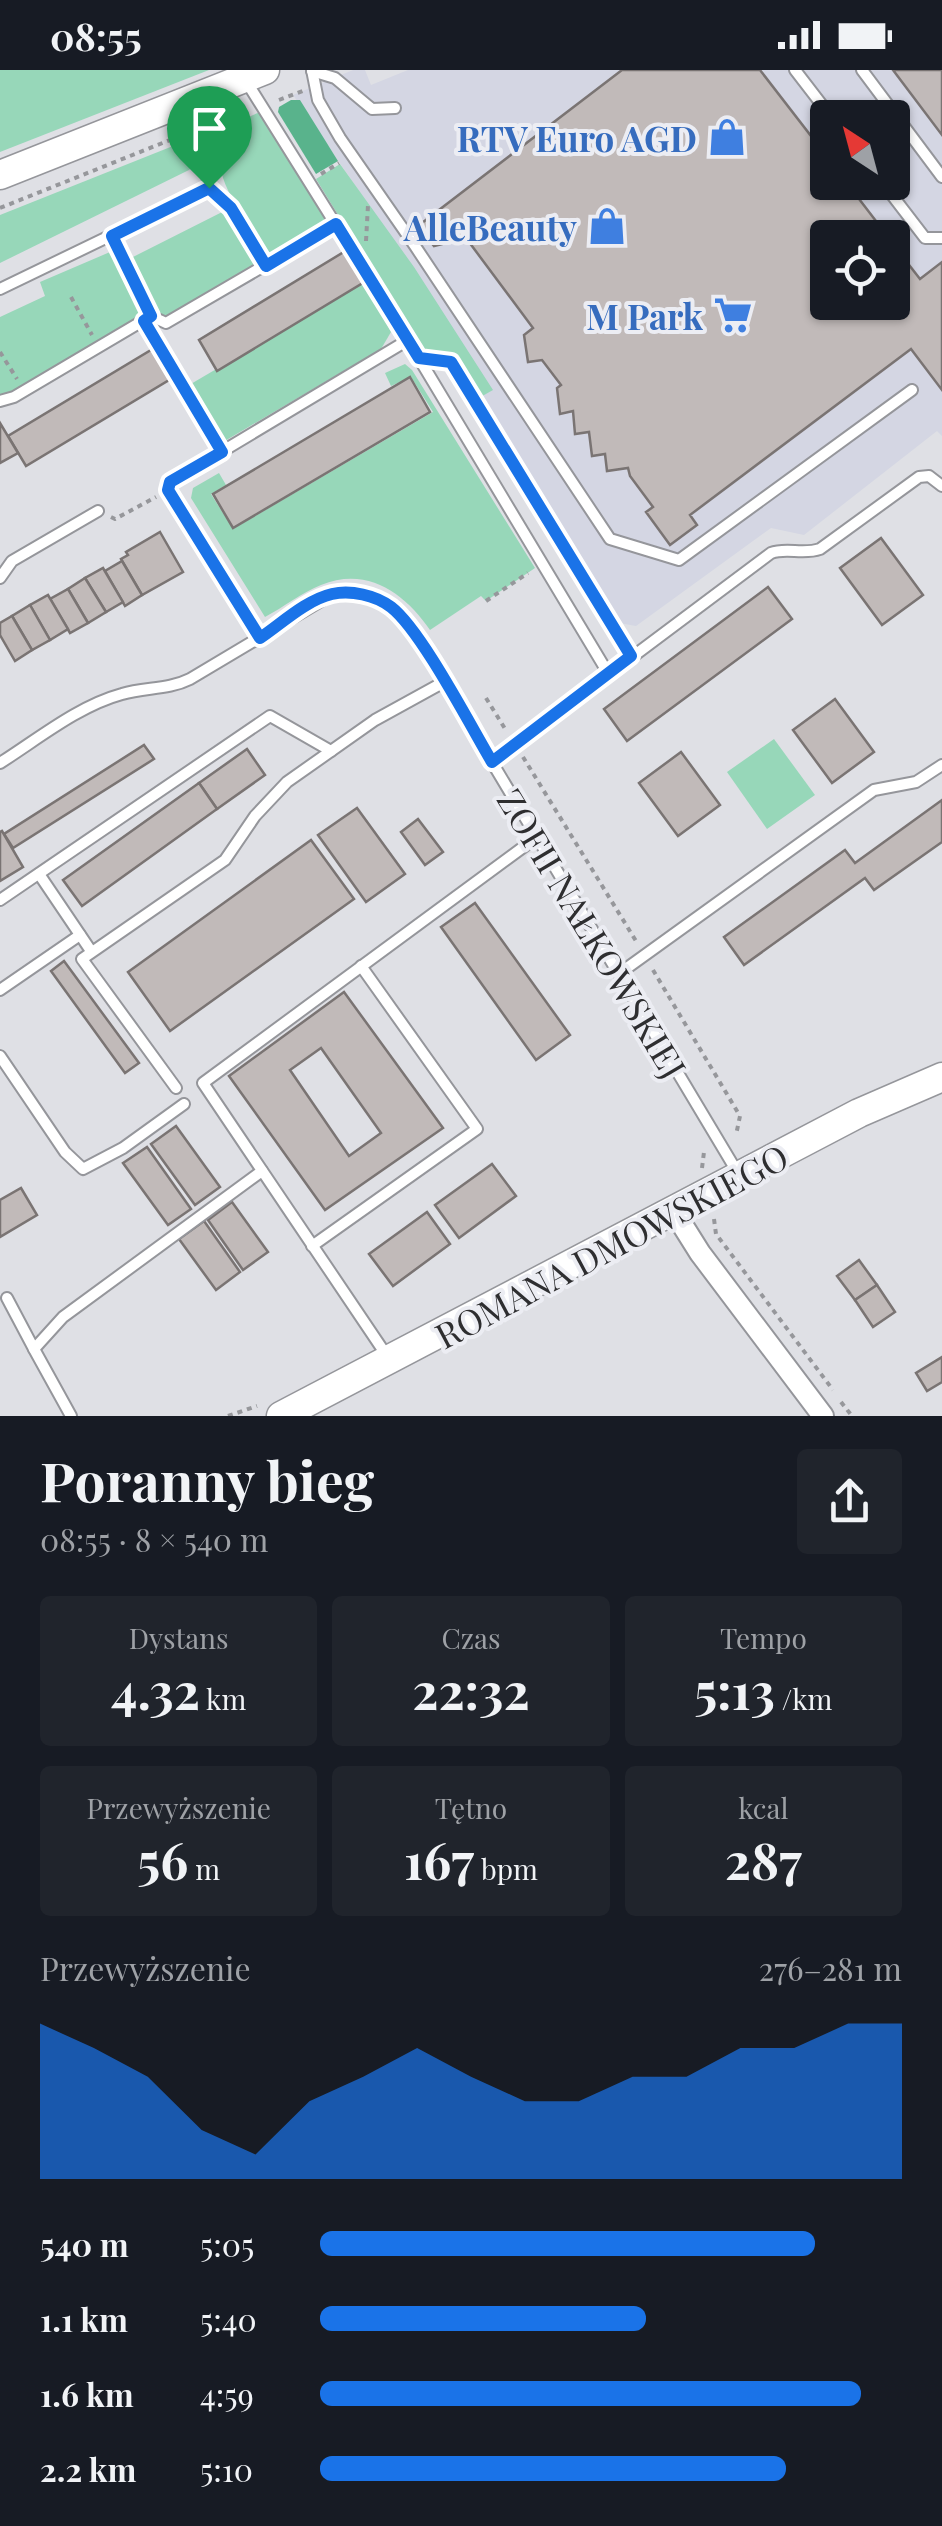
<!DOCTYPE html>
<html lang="pl">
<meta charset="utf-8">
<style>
body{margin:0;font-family:"Playfair Display",serif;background:#20242c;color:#f1f3f6;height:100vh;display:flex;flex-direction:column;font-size:38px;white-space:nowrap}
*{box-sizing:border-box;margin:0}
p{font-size:32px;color:#9ea1a6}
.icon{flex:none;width:55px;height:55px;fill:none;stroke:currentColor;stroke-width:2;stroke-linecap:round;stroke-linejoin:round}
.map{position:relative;height:1346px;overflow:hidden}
.details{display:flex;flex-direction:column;background:#171b24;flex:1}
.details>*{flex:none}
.needle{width:65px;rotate:324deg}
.tools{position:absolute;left:810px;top:30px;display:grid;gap:20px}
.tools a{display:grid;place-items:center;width:100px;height:100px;border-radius:10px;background:#171b24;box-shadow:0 2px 8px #0004;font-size:50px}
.pin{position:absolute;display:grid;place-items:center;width:85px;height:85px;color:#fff;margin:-102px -42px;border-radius:50% 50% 50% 0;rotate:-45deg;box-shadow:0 0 10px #0007}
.pin .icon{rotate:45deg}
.round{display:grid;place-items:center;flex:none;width:105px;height:105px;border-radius:10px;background:#20242c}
.summary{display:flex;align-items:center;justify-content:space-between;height:170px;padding:0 40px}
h1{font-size:55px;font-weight:700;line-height:75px}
.figures{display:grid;grid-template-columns:repeat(3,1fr);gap:15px;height:170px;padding:10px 40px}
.figures div{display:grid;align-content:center;border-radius:10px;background:#20242c;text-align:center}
.figures b{font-size:50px;font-weight:700}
.figures small{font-size:28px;font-weight:400}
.figures p{font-size:28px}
.chart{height:280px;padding:20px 40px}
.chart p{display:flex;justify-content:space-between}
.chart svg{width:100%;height:180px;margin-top:10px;fill:#1a73e8;opacity:.7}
ul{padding:0 40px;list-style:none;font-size:32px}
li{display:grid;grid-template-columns:160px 120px 1fr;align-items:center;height:75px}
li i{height:25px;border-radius:12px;background:#1a73e8}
.status{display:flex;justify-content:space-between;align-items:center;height:70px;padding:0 50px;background:#171b24;direction:ltr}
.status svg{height:28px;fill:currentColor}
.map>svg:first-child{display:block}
.built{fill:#d4d6e3;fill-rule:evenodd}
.green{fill:#97d7b9}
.forest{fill:#59b38c}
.building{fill:#c1bab9;stroke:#7a7473;stroke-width:2.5;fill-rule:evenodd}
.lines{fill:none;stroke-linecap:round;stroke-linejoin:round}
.lane-casing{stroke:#95969b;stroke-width:14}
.street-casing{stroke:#95969b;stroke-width:24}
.secondary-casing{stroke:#95969b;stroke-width:31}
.path{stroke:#96979b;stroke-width:4;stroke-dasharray:5 5;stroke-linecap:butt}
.lane{stroke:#fff;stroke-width:10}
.street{stroke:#fff;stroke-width:20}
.secondary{stroke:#fff;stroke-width:28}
.route-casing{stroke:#fff;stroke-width:20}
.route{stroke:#1a73e8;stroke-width:12}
.labels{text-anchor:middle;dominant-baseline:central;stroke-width:8;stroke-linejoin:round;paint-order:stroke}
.shop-label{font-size:35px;font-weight:bold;fill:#366cbe;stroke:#ecedf3;text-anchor:end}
.street-label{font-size:35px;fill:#2e2e30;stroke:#ecedf3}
</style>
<div class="status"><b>08:55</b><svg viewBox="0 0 49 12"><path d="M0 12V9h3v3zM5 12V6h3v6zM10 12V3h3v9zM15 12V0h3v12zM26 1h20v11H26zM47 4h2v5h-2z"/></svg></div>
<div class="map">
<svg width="942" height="1346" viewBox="0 0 942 1346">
<rect width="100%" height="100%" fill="#dfe0e5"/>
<!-- built -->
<path class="built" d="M353 0H365L371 15 408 0H942V366L937 361 804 465 771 458 636 556 614 552 385 180 368 134 293 25ZM828 48H892V112H828ZM828 168H892V232H828Z"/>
<!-- green -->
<g class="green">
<path d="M0 0H209L0 82Z"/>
<path d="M260 42 327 152 164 247 159 244 129 189 236 135C220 108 216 90 221 59Z"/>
<path d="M193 68 198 92 189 100 0 193V145Z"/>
<path d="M340 94 414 197 493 320 477 329 452 288 424 285 316 109Z"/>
<path d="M110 182 140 235 139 247 7 326 0 327V247L45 226 40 212Z"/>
<path d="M366 211 391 262 381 279 218 375 184 318Z"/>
<path d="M405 294 412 300 535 498 486 531 481 526 430 560C405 524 368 496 321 515 301 523 284 537 265 547L191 428 193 418 219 403 226 415 211 424 233 459 433 342 411 307 391 316 385 303Z"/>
<path d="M774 669 815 725 767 759 727 702Z"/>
</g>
<!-- forest -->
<path class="forest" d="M291 30H300L338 91 316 104 278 42 279 37Z"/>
<!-- building -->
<g class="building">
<path d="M622 0H760L828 88V112H846L889 168H828V232H892V173L920 209 942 192V320L911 279 690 445 697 455 670 475 646 442 653 437 630 406 628 398 607 401 605 384 592 386 589 362 575 364 573 341 560 344 557 318 561 315 542 290 528 292 524 265 533 258 466 168 434 176 418 156Z"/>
<path d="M893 0H942V65Z"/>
<path d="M347 180 366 211 217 301 199 270Z"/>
<path d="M156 277 174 307 26 396 8 366Z"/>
<path d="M410 307 430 342 233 458 213 424Z"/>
<path d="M0 353 18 383 0 393Z"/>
<path d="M160 462 183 502 142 525 121 489 128 485 126 482Z"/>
<path d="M881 468 923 525 882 555 840 498Z"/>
<path d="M122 491 142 525 125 536 105 501Z"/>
<path d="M103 498 123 532 106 542 85 508Z"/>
<path d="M85 508 106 542 88 553 68 519Z"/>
<path d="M768 517 792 549 627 671 604 639Z"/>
<path d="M68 519 88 553 70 563 50 529Z"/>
<path d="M48 525 68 559 50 570 30 535Z"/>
<path d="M30 535 50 570 32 580 12 546Z"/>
<path d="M12 546 32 580 15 591 0 565V553Z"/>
<path d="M835 629 874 682 832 713 793 660Z"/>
<path d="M144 675 154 689 13 778 4 764Z"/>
<path d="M247 679 265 705 217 739 199 713Z"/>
<path d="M681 682 720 735 678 766 639 713Z"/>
<path d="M199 713 217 739 82 836 63 810Z"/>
<path d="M942 730V772L874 820 865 808 744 895 724 867 845 780 855 793Z"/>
<path d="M357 738 405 804 366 832 318 765Z"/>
<path d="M418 749 443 782 425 795 401 762Z"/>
<path d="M2 761 23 797 0 811V762Z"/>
<path d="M311 770 354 829 170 961 128 902Z"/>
<path d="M475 833 570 965 536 990 441 857Z"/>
<path d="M64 891 139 993 125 1003 51 901Z"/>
<path d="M344 922 443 1058 325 1140 229 1006ZM321 978 381 1063 349 1086 290 1000Z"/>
<path d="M176 1056 220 1117 195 1135 151 1074Z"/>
<path d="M147 1077 191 1139 168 1155 123 1093Z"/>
<path d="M492 1094 516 1126 459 1168 435 1135Z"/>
<path d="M21 1118 37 1145 0 1167V1130Z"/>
<path d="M232 1132 268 1182 243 1200 208 1150Z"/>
<path d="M427 1142 450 1174 393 1216 369 1184Z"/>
<path d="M204 1151 240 1202 216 1220 179 1169Z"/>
<path d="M859 1190 877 1215 855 1230 837 1206Z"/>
<path d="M877 1215 895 1242 873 1257 855 1230Z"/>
<path d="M942 1287V1312L927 1321 916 1303Z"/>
</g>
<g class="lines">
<!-- lane casing -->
<g class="lane-casing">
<g id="lane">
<path d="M312 0 318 30 340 68 415 176 610 469 679 490 912 320"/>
<path d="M795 0 832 48"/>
<path d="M862 0 942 107"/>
<path d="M312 1 335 8 372 39 395 38"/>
<path d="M246 11 408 270 608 603"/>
<path d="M882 112 925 168H942"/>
<path d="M112 166 151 246 166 253 336 154"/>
<path d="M0 219 209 118 197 28"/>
<path d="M0 331 14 327 151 246"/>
<path d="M0 508 12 491 98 441"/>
<path d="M260 568 168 420 171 412 408 270"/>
<path d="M492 692 771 483C786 477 803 485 820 479L919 407 929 406 942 416"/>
<path d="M0 693C38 669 78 636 122 624 145 617 168 620 190 609L331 525C397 518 414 565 444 612L739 1105"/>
<path d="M39 804 91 881"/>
<path d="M0 830 270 646 331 681"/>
<path d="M620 903 874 720 916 712 942 695"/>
<path d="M0 920 80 865"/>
<path d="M0 986 65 1082 83 1099 123 1078 184 1034"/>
<path d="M176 1018 82 889 225 790 255 746 287 712 375 650 444 612"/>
<path d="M312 1176 477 1059 361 896"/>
<path d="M7 1228 34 1279"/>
<path d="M387 1286 203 1013 537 767"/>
<path d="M71 1346 34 1279 63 1247 262 1101"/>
</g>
</g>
<!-- street casing -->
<g class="street-casing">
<path id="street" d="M673 1140 700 1183 823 1346"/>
</g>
<!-- secondary casing -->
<g class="secondary-casing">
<g id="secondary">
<path d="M0 105 265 0"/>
<path d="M281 1346 859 1043 942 1007"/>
</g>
</g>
<!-- path -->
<g class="path">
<path d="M279 30 303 21"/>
<path d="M218 52 247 42"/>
<path d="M321 104 339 93"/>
<path d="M220 128 231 138 257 181"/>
<path d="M0 138 185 64"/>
<path d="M366 171 368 135"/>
<path d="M71 227 92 265"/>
<path d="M151 263 213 367"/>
<path d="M0 282 17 309"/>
<path d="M439 290 451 292 622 572"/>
<path d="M111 447 115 449 156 427"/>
<path d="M486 531 528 503"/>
<path d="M486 628 507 662"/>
<path d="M523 687 636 871"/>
<path d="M653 900 740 1046 736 1065"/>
<path d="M702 1098 704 1082 707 1080"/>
<path d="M714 1149 716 1164 833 1320"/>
<path d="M841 1332 852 1346"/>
<path d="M228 1346 257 1336"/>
</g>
<!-- lane -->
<use href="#lane" class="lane"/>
<!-- street -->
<use href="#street" class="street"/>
<!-- secondary -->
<use href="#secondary" class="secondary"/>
</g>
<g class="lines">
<!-- route casing -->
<g class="route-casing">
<path id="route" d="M209 118 231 138 266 196 336 154 419 288 451 292 631 586 492 692C470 655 421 560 391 537 375 525 351 520 332 524 306 530 281 554 260 568L168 420 170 412 222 382 144 251 151 246 112 166Z"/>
</g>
<!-- route -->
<use href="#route" class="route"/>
</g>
<!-- icons -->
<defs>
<g id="shop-bare" transform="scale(3)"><path d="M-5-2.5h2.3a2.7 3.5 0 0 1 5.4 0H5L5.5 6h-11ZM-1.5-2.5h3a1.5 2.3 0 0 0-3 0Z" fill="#3f7fe0" stroke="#ecedf3" stroke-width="2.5" paint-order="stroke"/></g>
<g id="supermarket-bare" transform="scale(3)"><path d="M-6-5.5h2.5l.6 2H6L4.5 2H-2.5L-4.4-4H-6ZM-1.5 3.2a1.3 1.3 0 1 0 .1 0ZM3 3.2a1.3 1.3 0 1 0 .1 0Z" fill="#3f7fe0" stroke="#ecedf3" stroke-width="2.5" paint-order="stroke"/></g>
</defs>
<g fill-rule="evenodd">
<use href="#shop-bare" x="727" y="67"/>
<use href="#shop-bare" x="607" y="156"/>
<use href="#supermarket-bare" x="733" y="245"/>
</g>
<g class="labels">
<!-- shop labels -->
<g class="shop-label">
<text x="697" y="67">RTV Euro AGD</text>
<text x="577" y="156">AlleBeauty</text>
<text x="703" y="245">M Park</text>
</g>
<!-- street labels -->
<g class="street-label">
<text transform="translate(593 863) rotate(59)">ZOFII NAŁKOWSKIEJ</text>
<text transform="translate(611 1175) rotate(-28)">ROMANA DMOWSKIEGO</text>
</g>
</g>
</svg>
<div class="tools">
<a><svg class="needle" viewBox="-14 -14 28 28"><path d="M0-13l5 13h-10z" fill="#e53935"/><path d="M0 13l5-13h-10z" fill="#9ea1a6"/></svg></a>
<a><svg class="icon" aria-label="locate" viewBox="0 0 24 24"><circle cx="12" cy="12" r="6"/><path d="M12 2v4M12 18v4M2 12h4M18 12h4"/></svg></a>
</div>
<div class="pin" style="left:209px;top:118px;background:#1e9e55"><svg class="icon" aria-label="arrive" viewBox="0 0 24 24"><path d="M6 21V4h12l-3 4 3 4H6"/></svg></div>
</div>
<section class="details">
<div class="summary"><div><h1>Poranny bieg</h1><p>08:55 · 8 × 540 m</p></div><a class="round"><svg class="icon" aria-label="share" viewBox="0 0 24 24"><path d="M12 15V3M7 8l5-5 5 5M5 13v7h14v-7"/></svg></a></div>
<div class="figures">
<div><p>Dystans</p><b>4.32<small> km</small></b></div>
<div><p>Czas</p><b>22:32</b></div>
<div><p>Tempo</p><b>5:13<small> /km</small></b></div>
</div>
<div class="figures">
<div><p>Przewyższenie</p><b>56<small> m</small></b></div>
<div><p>Tętno</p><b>167<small> bpm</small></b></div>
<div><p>kcal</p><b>287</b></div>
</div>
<div class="chart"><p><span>Przewyższenie</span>276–281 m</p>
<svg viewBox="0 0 160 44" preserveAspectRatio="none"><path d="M0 44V6L10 12L20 19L30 32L40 38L50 25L60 19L70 12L80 19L90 25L100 25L110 19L120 19L130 12L140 12L150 6L160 6V44z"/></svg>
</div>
<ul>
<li><b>540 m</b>5:05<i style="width:85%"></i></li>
<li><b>1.1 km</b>5:40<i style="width:56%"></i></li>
<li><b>1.6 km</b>4:59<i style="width:93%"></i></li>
<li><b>2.2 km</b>5:10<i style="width:80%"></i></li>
</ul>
</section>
